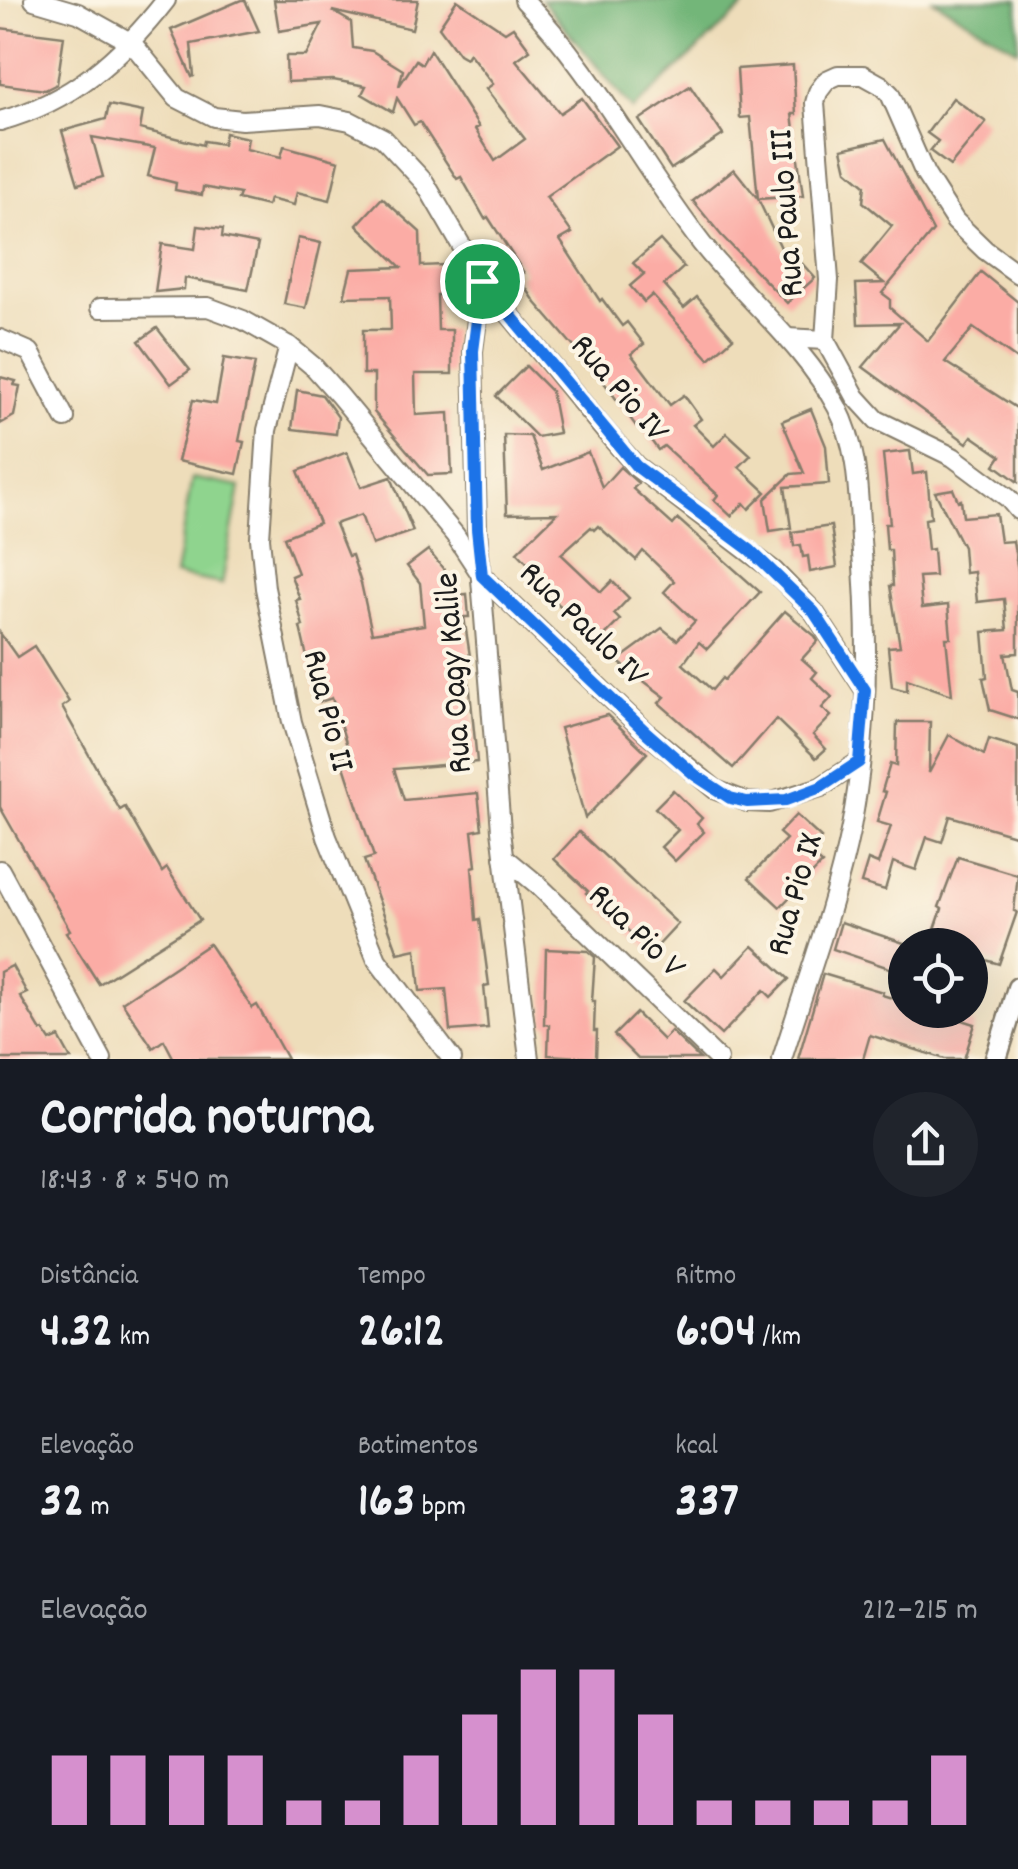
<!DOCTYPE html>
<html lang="pt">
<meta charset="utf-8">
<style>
body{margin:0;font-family:Dekko,sans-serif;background:#20242c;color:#f1f3f6;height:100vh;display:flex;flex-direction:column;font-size:38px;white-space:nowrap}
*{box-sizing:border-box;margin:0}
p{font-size:32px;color:#9ea1a6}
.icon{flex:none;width:55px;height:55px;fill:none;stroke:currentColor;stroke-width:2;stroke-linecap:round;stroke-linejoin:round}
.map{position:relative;height:1059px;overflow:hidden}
.details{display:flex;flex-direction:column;background:#171b24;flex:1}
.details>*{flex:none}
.controls{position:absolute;left:888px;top:928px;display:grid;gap:20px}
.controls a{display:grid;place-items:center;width:100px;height:100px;border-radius:50%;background:#171b24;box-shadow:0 10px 40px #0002;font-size:50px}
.pin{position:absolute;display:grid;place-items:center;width:85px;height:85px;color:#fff;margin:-42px;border:5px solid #fff;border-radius:50%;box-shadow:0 2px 10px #0007}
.round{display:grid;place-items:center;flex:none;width:105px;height:105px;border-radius:52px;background:#20242c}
.head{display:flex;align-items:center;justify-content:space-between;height:170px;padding:0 40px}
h1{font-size:55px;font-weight:800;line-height:75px}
.stats{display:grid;grid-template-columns:repeat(3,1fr);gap:15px;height:170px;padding:10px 40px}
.stats div{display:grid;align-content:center}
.stats b{font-size:50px;font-weight:800}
.stats small{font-size:28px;font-weight:400}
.stats p{font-size:28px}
.chart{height:280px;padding:20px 40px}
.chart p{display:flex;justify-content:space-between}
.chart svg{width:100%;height:180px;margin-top:10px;stroke:#d690ce;stroke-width:6}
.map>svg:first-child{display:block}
.green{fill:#8fd48e;stroke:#567855;stroke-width:2.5}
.forest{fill:#73b679;stroke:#48694a;stroke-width:2.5}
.building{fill:#fbaca5}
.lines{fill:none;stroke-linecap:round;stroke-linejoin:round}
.minor-casing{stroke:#857c6b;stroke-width:22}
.tertiary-casing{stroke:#857c6b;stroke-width:25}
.minor{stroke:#fff;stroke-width:18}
.tertiary{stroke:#fff;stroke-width:20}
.route-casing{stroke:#fff;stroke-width:20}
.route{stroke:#1a73e8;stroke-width:12}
.labels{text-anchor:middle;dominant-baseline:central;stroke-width:8;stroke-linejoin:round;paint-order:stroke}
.street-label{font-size:35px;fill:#1c1c1c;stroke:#fcf5e5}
</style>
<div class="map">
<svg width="1018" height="1059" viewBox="0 0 1018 1059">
<rect width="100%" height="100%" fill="#fcf5e5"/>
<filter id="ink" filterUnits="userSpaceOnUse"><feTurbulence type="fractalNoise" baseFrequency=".01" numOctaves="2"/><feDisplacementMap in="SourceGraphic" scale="20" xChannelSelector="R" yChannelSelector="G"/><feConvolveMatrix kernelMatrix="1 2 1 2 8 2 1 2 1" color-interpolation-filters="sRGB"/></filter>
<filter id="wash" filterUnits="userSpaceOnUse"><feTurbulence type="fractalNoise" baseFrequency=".0048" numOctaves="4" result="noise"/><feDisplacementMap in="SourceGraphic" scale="40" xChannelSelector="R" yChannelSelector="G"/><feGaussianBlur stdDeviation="2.25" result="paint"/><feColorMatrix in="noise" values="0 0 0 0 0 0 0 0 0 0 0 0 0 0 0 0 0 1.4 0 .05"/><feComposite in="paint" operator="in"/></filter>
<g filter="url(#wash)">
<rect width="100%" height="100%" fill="#eeddba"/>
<!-- green -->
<path class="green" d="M192 478 240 487 222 584 175 575Z"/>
<!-- forest -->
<g class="forest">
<path d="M542 0H751L633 110Z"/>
<path d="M933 0H1018V50Z"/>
</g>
<g id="blocks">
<!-- building -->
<g class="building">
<path d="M241 0H245L259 31 191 44 194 76 192 77 171 30Z"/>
<path d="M274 0H418L412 29 332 11 351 22 353 48 372 51 403 70 399 86 416 60 422 64 430 50 479 127 475 129 495 161 525 139 486 89 493 84 469 53 466 58 459 54 439 27 457 0 505 32 513 27 530 50 516 60 560 113 582 98 617 146 546 197 572 233 560 240 600 301 602 299 622 326 627 322 644 344 631 354 670 405 684 395 701 419 693 425 714 446 727 433 751 455 739 467 766 492 749 509 744 503 731 516 714 500 718 495 664 446 658 450 639 424 636 426 600 377 536 303 518 276 524 273 488 217 485 219 461 177 457 179 420 122 414 125 397 98 393 112 362 94 366 86 333 80 287 82 286 56H306L322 24 279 31Z"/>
<path d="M0 28 64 36 57 84 45 90 0 84Z"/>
<path d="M793 65 796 114H792L803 196 758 199 784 254 789 249 815 278 787 303 721 235 693 201 734 169 758 199 750 117 740 118 737 69Z"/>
<path d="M690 86 723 135 671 169 639 120Z"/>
<path d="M953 98 986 122 950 166 930 151 938 141 927 133Z"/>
<path d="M109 105 143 112 140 129 203 145 204 141 223 144 225 133 248 138 246 149 281 157 284 146 339 161 330 200 297 192 294 205 269 199 267 206 238 199 240 194 203 187 202 195 175 190 176 183 148 176 155 148 92 137 103 177 78 184 62 131 106 119Z"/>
<path d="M885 139 933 231 882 293 890 299V308L928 341 981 272 1018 302V360L973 328 945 362 1018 409V482L995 465 1001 456 972 436 967 443 863 367 900 323 858 324 856 284 884 283 861 264 892 226 863 202 865 185 847 170 842 149Z"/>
<path d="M382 198 420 232 421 266 443 265 453 294 437 295 438 330H452V374H415L416 415 449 413 452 474 428 475 374 412V374H363V330H391L390 296 344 297 351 269 401 267 357 225Z"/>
<path d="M198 226 223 229 222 237 258 244 248 290 185 278 184 289 155 292 162 244 195 249Z"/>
<path d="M298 238 321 243 306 308 284 304Z"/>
<path d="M660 240 684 267 664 285 684 308 697 297 733 338 709 359 652 295 644 302 630 286 644 274 633 263Z"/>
<path d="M157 328 190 370 171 384 139 341Z"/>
<path d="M224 358 255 363 239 441 244 442 237 474 178 461 193 400 216 404Z"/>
<path d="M526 366 551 391 559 433 537 437 496 396Z"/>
<path d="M0 377 16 381 14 385 20 386 14 416 0 424Z"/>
<path d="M297 390 322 395 338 417 336 434 292 429Z"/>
<path d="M811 409 826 446 829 484 785 487 791 528 770 531 765 499 791 474 804 473 782 421Z"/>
<path d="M504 435 530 436 543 470 588 452 602 487 620 467 638 483 633 489 673 525 678 519 760 592 707 649 699 642 683 664 712 690 722 678 724 680 785 611 815 636 818 641 802 659 817 672 812 678 832 697 822 708 831 716 813 735 826 749 816 758 776 719 733 768 659 703 665 697 617 661 662 628 677 640 695 621 664 592 674 581 643 551 636 560 598 526 594 530 591 527 561 554 601 592 612 581 629 598 614 614 620 620 600 640 535 584 541 577 517 552 557 513 507 514Z"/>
<path d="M910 451 913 474 927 472 931 518 925 519 928 550 933 549 935 576 919 577 922 608 948 605 951 638H946L952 695 907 679V691L892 687 888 647 900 646 890 586H893L891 550H887L885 524H890L883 454Z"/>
<path d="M347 452 361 487 391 477 413 531 372 545 361 515 335 524 348 556 352 555 361 583 372 633 424 625 420 583 407 566 428 550 445 571 448 596 467 594 469 617H464L472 669 468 670 477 762 394 769 404 800 478 793 482 829 472 831 476 866 472 867 476 920 480 919 489 985 484 986 488 1028 450 1031 446 989 420 991 416 949 398 953 364 860 374 857 341 757 350 755 332 698 320 702 306 653 300 627 303 626 296 600 300 599 291 576 298 573 284 537 319 523 298 471Z"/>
<path d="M953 489 958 501 961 500 963 517 996 514 1000 542 1013 541 1018 571V653L1005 654 1012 690 1018 692V719L990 710 983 678 987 677 983 632 1007 630 1004 599 977 602 974 572 965 573 963 547 935 492Z"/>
<path d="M831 526 837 567 810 572 808 556 803 557 801 545 794 546 792 532Z"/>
<path d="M0 633 17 657 34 646 69 702 62 707 120 810 125 807 162 872 167 868 200 920 99 984 66 932 70 930 0 807Z"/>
<path d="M607 715 647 753 585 818 560 728Z"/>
<path d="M897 722H930L929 773 949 735 984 755 989 739 1018 748V836L950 816 942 842 927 837 916 870 893 862 885 890 861 883 868 860 878 864 891 826 877 822 886 792 882 791 890 764 896 766Z"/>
<path d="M673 790 702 818 697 824 704 832 675 861 661 847 678 830 655 808Z"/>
<path d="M796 815 821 838 808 851 822 864 780 907 749 878 786 839 779 833Z"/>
<path d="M579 832 678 924 652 952 586 893 588 891 554 859Z"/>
<path d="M958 857 1018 875 1014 911 1017 912 999 964 970 955V945H941L931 941 942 909 939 907Z"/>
<path d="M841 922 904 943 895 970 833 949Z"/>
<path d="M209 944 252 1008 257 1005 287 1059H174L164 1040 153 1048 122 1002Z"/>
<path d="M753 946 789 979 771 997 764 990 721 1035 684 1001 716 968 724 976Z"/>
<path d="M546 949 588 951 595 957 592 1001H595L594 1031H597L596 1058 548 1055 549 1025 544 1024Z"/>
<path d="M12 966 27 993 20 996 41 1031 43 1030 50 1041 59 1037 71 1059H0V972Z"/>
<path d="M823 974 883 992 882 995 905 1002V1010H931L975 1024 964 1059H945L870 1035 863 1059H798Z"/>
<path d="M636 1013 663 1040 671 1031 700 1059H638L614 1035Z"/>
</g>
</g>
</g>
<g filter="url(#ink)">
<use href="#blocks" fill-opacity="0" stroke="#857c6b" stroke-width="2.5"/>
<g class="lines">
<!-- minor casing -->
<g class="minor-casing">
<g id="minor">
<path d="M34 0 78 13 132 43 177 98 214 117 242 120 320 115 350 121 383 138 425 183 482 281 606 432 636 466 774 571 814 612 865 690"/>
<path d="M524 0C595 73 640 164 702 244 746 300 803 344 837 407 859 449 858 494 861 540 869 635 869 733 851 827 835 906 806 982 782 1059"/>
<path d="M0 121C71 102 121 58 166 0"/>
<path d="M482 281 473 351 477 529 501 830 529 1059"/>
<path d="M100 308 208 307 243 320 289 346 314 367 339 395 455 535 482 576 647 733 716 790 747 802 769 803 821 787 859 762"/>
<path d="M787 338 825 340 856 397 877 420 953 457 1008 498 1018 510"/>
<path d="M0 339 30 352 65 418"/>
<path d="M825 340 829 280 815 103 818 92 827 80 838 75H863L881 85 890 94 925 174 955 221 985 250 1018 274"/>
<path d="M289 346 267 430 260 538 265 588 292 722 327 837 377 960 452 1059"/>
<path d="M504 857 538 885 718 1059"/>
<path d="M0 870 102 1059"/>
</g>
</g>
<!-- tertiary casing -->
<g class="tertiary-casing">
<path id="tertiary" d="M996 1059 1018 988"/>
</g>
<!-- minor -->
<use href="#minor" class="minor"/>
<!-- tertiary -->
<use href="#tertiary" class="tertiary"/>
</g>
</g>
<g class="lines" filter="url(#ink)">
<!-- route casing -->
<g class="route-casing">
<path id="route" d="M482 281 636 466 750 550 814 612 865 690 859 762 821 787 786 800 747 802 730 798 695 775 647 733 482 576 477 529 473 351Z"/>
</g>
<!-- route -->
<use href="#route" class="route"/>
</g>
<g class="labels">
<!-- street labels -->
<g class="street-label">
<text transform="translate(789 213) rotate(-94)">Rua Paulo III</text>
<text transform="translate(618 390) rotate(49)">Rua Pio IV</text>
<text transform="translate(582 626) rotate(44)">Rua Paulo IV</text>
<text transform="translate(456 673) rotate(-94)">Rua Oagy Kalile</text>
<text transform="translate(326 711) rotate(76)">Rua Pio II</text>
<text transform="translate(797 895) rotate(-74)">Rua Pio IX</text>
<text transform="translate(635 933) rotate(44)">Rua Pio V</text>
</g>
</g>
</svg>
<div class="controls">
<a><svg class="icon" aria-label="locate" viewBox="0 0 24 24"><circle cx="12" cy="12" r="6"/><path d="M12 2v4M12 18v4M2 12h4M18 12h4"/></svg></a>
</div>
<div class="pin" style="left:482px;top:281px;background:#1e9e55"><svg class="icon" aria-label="arrive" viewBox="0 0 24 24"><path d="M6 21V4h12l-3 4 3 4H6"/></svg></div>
</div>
<section class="details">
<div class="head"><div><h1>Corrida noturna</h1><p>18:43 · 8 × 540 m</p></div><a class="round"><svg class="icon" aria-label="share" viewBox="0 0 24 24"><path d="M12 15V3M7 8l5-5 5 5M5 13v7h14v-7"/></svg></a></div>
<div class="stats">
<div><p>Distância</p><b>4.32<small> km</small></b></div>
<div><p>Tempo</p><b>26:12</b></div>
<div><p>Ritmo</p><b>6:04<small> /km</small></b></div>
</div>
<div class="stats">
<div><p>Elevação</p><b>32<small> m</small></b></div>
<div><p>Batimentos</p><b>163<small> bpm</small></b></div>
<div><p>kcal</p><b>337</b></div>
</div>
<div class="chart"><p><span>Elevação</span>212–215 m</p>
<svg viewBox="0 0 160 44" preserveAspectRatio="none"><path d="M5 44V27M15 44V27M25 44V27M35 44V27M45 44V38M55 44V38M65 44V27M75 44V17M85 44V6M95 44V6M105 44V17M115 44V38M125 44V38M135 44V38M145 44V38M155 44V27"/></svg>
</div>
</section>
